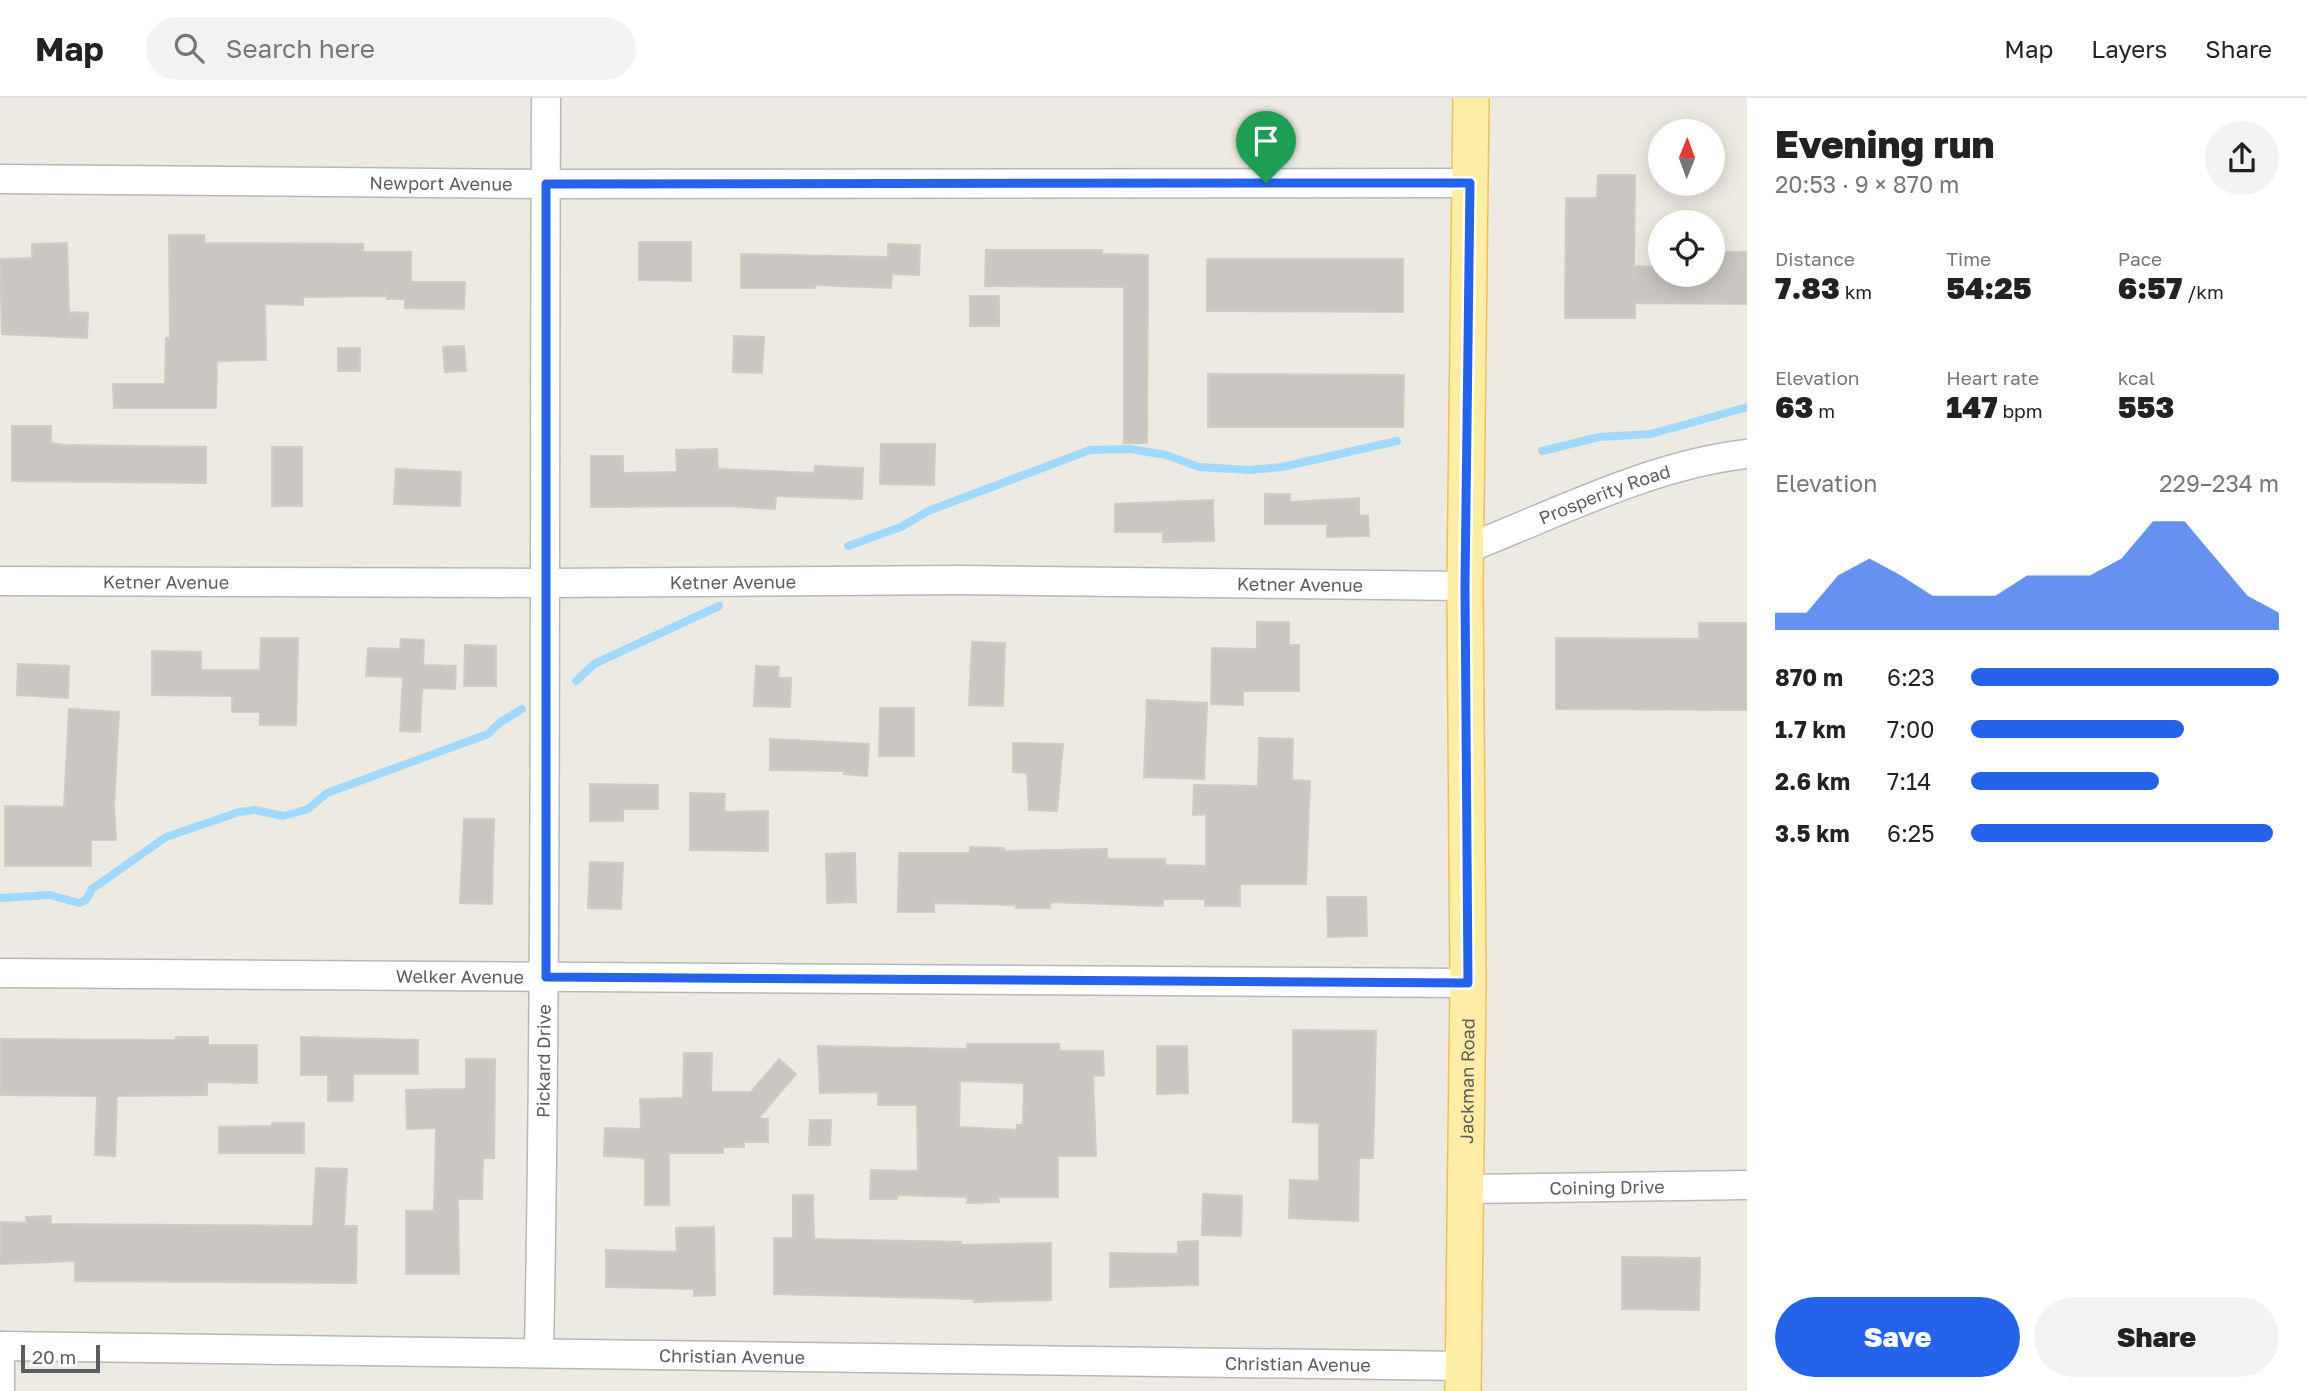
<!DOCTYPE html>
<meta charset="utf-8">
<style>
body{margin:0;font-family:"Golos Text",sans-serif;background:#f2f2f2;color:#222;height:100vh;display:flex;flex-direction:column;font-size:26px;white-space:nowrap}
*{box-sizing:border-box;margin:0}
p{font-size:23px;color:#767676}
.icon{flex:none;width:38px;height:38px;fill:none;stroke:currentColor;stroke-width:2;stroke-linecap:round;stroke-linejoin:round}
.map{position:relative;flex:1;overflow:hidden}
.drawer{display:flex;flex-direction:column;background:#fff;width:560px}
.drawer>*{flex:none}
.needle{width:46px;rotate:1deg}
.fabs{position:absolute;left:1648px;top:21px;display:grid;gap:14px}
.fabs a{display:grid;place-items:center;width:77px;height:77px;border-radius:50%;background:#fff;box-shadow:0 4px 18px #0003;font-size:35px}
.scale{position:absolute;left:21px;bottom:18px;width:79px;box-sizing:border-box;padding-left:7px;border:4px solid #5a5e62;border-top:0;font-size:19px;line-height:24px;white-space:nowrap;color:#5a5e62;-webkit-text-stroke:5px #fff;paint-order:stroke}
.pin{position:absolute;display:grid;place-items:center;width:60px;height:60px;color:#fff;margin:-72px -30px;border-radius:50% 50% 50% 0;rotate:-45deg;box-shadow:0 0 7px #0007}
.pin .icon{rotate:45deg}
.round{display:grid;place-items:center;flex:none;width:74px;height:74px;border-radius:37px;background:#f2f2f2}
.headline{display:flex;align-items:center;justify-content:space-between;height:119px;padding:0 28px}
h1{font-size:38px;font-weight:800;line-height:52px}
.figures{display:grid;grid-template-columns:repeat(3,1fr);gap:10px;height:119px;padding:7px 28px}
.figures div{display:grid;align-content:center}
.figures b{font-size:30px;font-weight:800}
.figures small{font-size:19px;font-weight:400}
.figures p{font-size:19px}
.chart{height:196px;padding:14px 28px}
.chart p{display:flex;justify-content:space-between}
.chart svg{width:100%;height:126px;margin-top:7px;fill:#2563eb;opacity:.7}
.button{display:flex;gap:14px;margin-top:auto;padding:14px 28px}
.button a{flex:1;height:80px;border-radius:42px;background:#2563eb;color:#fff;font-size:28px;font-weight:800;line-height:80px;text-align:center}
.button a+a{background:#f2f2f2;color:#222}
ul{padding:0 28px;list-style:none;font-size:23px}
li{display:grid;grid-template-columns:112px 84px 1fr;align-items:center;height:52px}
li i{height:18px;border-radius:9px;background:#2563eb}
header{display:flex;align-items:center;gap:42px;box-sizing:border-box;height:98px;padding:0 35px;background:#fff;border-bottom:2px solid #e0e0e0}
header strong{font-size:33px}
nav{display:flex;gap:38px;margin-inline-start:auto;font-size:24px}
.search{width:490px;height:63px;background:#f2f2f2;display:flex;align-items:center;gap:18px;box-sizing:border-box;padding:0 24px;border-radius:38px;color:#767676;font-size:26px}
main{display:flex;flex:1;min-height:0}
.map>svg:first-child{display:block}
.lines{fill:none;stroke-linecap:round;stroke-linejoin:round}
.stream{stroke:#a0d8fe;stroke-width:8}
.building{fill:#cac6c1;stroke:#d1cbc0;stroke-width:2;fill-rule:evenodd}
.minor-casing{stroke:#b4b8bc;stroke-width:31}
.major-casing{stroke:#efc058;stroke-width:38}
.minor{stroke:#fff;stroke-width:28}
.major{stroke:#feeda5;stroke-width:35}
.route-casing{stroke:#fff;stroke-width:14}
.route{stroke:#2563eb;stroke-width:9}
.labels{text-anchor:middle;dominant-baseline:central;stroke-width:6;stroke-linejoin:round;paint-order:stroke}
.street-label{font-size:18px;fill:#5a5e62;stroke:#fff}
</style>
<header>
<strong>Map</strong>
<div class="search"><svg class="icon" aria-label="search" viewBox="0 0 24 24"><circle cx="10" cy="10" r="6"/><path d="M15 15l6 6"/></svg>Search here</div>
<nav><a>Map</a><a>Layers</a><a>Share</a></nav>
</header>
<main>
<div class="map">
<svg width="1747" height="1293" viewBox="0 0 1747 1293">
<rect width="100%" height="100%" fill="#edeae1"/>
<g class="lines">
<!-- stream -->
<g class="stream">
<path d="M1542 353 1599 339 1651 336 1747 309"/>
<path d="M848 448 901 429 928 413 1090 352 1130 351 1166 357 1199 369 1249 372 1282 369 1397 343"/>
<path d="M576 583 594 566 719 508"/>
<path d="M0 800 50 797 79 805 86 802 92 791 166 739 239 714 255 712 283 718 308 711 327 695 488 636 499 625 522 611"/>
</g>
</g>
<!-- building -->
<g class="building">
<path d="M1598 77H1635L1634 168 1661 169V177H1713V154H1747V206L1635 205V220H1565L1566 100H1597Z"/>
<path d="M169 137H204V145L363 146V154H411V184H465L464 211 405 210V201H387V198L303 199V207L265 206 266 262 217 263 216 310H114L113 286H165L166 240H170Z"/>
<path d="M639 144H691V183L639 182Z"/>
<path d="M67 145 69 214 88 215 87 240 2 236 0 161 32 160V146Z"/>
<path d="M888 146 920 147 919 177 892 176 891 190 815 187V190H741V156L888 159Z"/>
<path d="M986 152H1102V156L1148 157 1147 345H1124V189L985 188Z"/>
<path d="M1207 161H1403V214L1207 213Z"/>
<rect x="970" y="198" width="29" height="30"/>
<path d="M734 238 764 239 762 275 733 274Z"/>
<path d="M464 248 466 273 445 274 443 249Z"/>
<rect x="338" y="250" width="22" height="23"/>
<path d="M1208 276 1404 277 1403 329H1208Z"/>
<path d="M12 328H51V345L64 347 206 349V385L12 383Z"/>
<path d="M881 346H935L934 387 880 386Z"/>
<rect x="272" y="349" width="30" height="59"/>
<path d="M717 351 718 371 814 375 815 368 863 370 862 401 776 398 775 411 730 408 591 409V358H623V375L677 374 676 352Z"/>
<path d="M396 371 461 374 460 408 394 406Z"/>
<path d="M1265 396H1290V404L1359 400V418L1368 417 1369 438 1327 439V426H1265Z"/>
<path d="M1213 402 1214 443 1163 444V434H1115V406Z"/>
<path d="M1257 524H1289V547H1299V593H1243V607L1211 606 1212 550 1257 551Z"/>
<path d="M1699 525H1747V612L1556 611V540L1699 541Z"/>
<path d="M261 540H298L296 627H260V614H232V598L152 597V553L201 554V572H260Z"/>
<path d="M401 541 424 542 423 567 456 568 455 591 422 590 420 634 400 633 403 579 366 578 368 550 400 551Z"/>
<path d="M972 544 1005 545 1003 608 969 607Z"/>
<path d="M465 547 496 548V588H464Z"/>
<path d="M18 566 69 568 68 600 17 597Z"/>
<path d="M756 568 779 569 778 580H791L790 609 754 608Z"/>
<path d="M1147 602 1207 605 1204 681 1144 679Z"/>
<path d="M880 610H914V658H879Z"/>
<path d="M69 611 119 614 114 708 116 742H91V768H5V708L64 709Z"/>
<path d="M1259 640 1293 641 1292 682 1310 683 1306 786H1240V808H1205V801H1163V808L1051 804 1050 810H1016V807L934 805V814H898L899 755H970V749L1004 750V753L1107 751V761H1165V767L1206 768V716L1193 717 1194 687 1258 688Z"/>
<path d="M770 641 869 646 867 678 844 676V673L770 672Z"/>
<path d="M1013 645 1063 646 1057 713 1029 712 1027 675 1013 674Z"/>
<path d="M590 686 658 687V711H623V723H590Z"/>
<path d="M690 695 725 696 724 714 768 713V753L690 752Z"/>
<path d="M464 721H494L492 806 460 805Z"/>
<path d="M855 755 856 804 827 805 826 756Z"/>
<path d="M590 764 623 765 621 811 588 810Z"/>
<path d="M1327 799H1366L1367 838 1328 839Z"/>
<path d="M1293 932 1376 933 1373 1060H1359L1358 1123 1289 1120 1290 1082 1319 1083V1025L1293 1024Z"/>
<path d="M176 939H208V947H257V985L207 984V997L117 998 115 1058 95 1057 97 998 0 997V941L176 942Z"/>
<path d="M301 939 418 942V976H353V1003H328V977H301Z"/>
<path d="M967 946H1059V953H1103L1104 977 1093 978 1096 1058H1058V1099H998L999 1104 967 1105V1099L897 1097V1101H870L871 1072 918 1073 917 1007H878V994L820 995 818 948 967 951ZM960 983 1024 985 1023 1027H1017V1032L959 1029Z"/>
<path d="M1157 948H1187L1188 995 1157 996Z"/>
<path d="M684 955H712L711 994H751L779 961 796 976 758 1021H768V1044H744V1049H723V1055H669V1107H645V1060L604 1058 605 1030 641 1031 640 1001 683 1000Z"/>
<path d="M466 961H495L494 1060H483L482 1101H458L459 1176H406V1113H434L436 1030 407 1031 406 992 466 991Z"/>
<path d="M810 1022H831L830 1047H809Z"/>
<path d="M272 1025H304V1055H219V1029L272 1028Z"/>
<path d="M316 1070 347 1071 344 1128H357L356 1185 75 1183V1163L0 1166V1124L27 1125 26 1119 51 1118V1126L313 1128Z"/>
<path d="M1203 1096 1242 1098 1241 1138 1202 1137Z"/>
<path d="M793 1097H813L814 1141 961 1144V1147L1051 1145V1202L974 1204V1201L774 1196V1140H793Z"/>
<path d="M714 1129 715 1197 694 1198V1191L606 1189V1152L677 1154 676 1130Z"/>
<path d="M1198 1143V1187L1110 1189V1155L1178 1156V1144Z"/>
<path d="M1622 1159 1700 1160 1699 1212 1622 1211Z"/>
</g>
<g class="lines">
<!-- minor casing -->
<g class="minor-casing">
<g id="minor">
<path id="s1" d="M0 81 546 86 1470 85"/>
<path id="s2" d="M1466 451C1556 416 1650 367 1747 356"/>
<path id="s3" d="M0 483 544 485 959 482 1465 488"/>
<path id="s4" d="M0 875 1468 885"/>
<path id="s5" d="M1465 1091 1747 1087"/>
<path id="s6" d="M0 1248 1463 1268"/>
<path id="s7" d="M539 1255C547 837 544 418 546 0"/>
<path d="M0 1293V1248"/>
</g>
</g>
<!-- major casing -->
<g class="major-casing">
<g id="major">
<path id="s8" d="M1463 1293 1468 885 1465 488 1471 0"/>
</g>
</g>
<!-- minor -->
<use href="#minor" class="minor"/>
<!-- major -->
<use href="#major" class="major"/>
</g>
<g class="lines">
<!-- route casing -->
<g class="route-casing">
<path id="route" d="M1266 85H1470L1465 488 1468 885 546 879V86Z"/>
</g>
<!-- route -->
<use href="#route" class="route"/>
</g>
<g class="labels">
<!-- street labels -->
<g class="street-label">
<text stroke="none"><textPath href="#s1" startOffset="441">Newport Avenue</textPath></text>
<text stroke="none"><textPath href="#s2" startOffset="149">Prosperity Road</textPath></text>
<text stroke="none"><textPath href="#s3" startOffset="166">Ketner Avenue</textPath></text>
<text stroke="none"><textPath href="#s3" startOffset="733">Ketner Avenue</textPath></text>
<text stroke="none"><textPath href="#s3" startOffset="1300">Ketner Avenue</textPath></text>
<text stroke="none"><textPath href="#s4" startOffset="460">Welker Avenue</textPath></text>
<text stroke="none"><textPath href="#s7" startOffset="292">Pickard Drive</textPath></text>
<text stroke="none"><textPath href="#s8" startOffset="310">Jackman Road</textPath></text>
<text stroke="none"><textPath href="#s5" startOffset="142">Coining Drive</textPath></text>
<text stroke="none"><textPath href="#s6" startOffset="732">Christian Avenue</textPath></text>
<text stroke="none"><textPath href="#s6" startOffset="1298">Christian Avenue</textPath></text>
</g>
</g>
</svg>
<div class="fabs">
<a><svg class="needle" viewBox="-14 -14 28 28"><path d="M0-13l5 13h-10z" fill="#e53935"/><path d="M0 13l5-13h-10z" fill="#767676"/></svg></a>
<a><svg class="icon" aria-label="locate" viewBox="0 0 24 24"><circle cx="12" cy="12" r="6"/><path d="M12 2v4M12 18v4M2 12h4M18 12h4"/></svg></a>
</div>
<div class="scale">20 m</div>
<div class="pin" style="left:1266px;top:85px;background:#1e9e55"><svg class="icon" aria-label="arrive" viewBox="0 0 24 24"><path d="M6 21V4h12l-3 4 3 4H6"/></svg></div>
</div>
<section class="drawer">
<div class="headline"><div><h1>Evening run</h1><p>20:53 · 9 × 870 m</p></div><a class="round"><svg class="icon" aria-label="share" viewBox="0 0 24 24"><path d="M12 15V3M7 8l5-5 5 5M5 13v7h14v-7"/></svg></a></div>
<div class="figures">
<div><p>Distance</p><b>7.83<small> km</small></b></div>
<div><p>Time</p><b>54:25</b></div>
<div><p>Pace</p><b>6:57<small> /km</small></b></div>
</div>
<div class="figures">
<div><p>Elevation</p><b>63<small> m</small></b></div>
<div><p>Heart rate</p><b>147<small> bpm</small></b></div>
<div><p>kcal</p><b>553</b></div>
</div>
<div class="chart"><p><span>Elevation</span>229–234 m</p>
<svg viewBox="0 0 160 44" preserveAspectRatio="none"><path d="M0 44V38L10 38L20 25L30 19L40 25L50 32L60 32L70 32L80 25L90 25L100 25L110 19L120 6L130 6L140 19L150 32L160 38V44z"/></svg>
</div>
<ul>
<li><b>870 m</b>6:23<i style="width:100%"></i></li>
<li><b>1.7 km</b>7:00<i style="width:69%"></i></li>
<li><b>2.6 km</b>7:14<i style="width:61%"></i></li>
<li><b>3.5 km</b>6:25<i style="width:98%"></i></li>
</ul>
<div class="button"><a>Save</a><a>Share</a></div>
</section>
</main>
